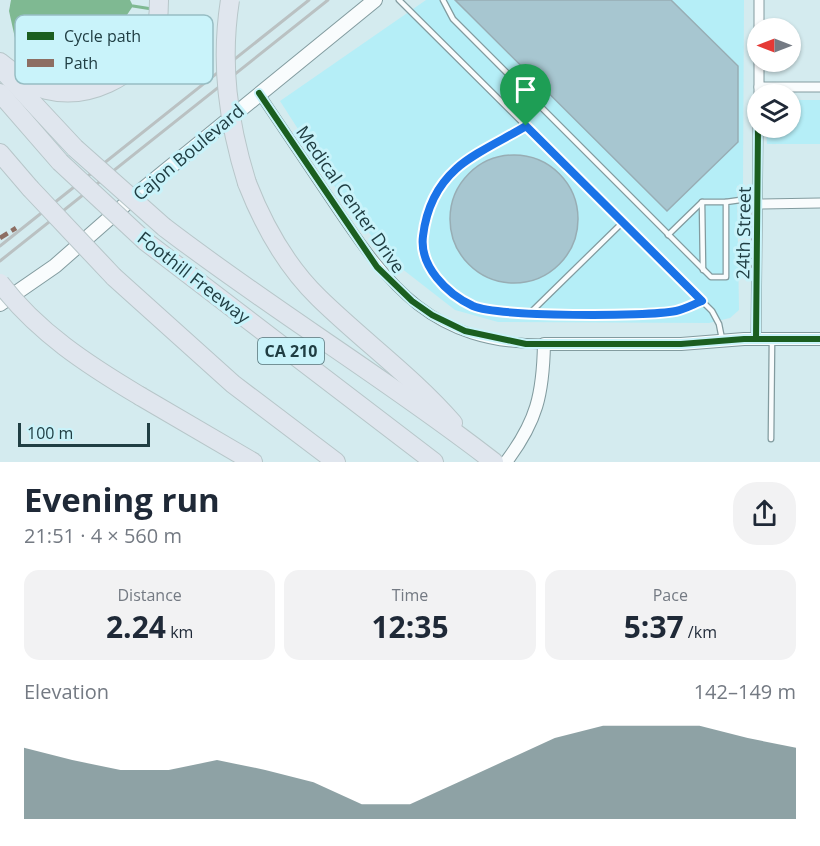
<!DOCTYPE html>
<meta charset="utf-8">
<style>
body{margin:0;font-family:"Open Sans",sans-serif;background:#f2f2f3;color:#1f2937;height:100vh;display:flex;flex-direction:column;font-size:22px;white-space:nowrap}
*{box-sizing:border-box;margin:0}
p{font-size:20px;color:#747a83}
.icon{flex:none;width:33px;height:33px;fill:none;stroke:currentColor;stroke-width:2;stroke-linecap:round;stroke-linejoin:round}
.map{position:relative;height:462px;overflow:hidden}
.details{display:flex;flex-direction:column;background:#fff;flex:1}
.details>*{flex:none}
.needle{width:39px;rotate:270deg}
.buttons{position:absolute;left:747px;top:18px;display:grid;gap:12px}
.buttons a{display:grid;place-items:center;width:54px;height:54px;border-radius:50%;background:#fff;box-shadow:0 2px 4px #0004;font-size:30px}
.scale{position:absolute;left:18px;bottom:15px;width:132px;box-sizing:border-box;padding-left:6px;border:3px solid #203e43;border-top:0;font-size:16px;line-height:21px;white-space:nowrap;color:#203e43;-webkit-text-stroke:4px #c9f3fa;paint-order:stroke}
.pin{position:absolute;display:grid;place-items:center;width:51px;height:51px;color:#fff;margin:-62px -26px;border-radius:50% 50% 50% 0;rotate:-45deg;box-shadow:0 0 6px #0007}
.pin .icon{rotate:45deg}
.round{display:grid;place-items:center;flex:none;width:63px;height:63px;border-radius:24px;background:#f2f2f3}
.summary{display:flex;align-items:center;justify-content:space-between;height:102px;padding:0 24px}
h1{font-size:33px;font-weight:700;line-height:45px}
.metrics{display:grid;grid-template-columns:repeat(3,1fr);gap:9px;height:102px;padding:6px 24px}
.metrics div{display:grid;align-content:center;border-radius:15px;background:#f2f2f3;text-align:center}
.metrics b{font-size:30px;font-weight:700}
.metrics small{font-size:16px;font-weight:400}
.metrics p{font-size:16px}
.chart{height:168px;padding:12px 24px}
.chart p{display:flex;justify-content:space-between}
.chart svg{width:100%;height:108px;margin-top:6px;fill:#5f7b7f;opacity:.7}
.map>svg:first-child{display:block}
.built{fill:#b5eef7}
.water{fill:#7fb992}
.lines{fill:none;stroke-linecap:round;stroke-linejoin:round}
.stream{stroke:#7fb992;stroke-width:3}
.building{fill:#a7c6d0;stroke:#98adb4;stroke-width:1.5}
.service-casing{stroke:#829b9f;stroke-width:7}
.minor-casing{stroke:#829b9f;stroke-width:11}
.tertiary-casing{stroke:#829b9f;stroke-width:14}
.secondary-casing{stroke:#829b9f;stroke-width:16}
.motorway-casing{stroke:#b7c6c9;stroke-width:20}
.service{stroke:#f9fcfd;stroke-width:4.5}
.minor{stroke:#f9fcfd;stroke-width:9}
.tertiary{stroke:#f9fcfd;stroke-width:12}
.secondary{stroke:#f9fcfd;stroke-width:14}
.motorway{stroke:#e0e6ee;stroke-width:18}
.rail{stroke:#bac1c2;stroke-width:3}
.motorway-bridge-casing{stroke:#b7c6c9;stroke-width:20;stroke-linecap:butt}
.motorway-bridge{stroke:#e0e6ee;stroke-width:18}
.quiet{stroke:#8d6e63;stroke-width:4.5;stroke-dasharray:9 4.5;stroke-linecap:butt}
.cycleway-casing{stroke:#c9f3fa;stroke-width:10}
.cycleway{stroke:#1b5e20;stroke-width:6}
.route-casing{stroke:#fff;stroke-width:12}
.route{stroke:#1a73e8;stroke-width:8}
.labels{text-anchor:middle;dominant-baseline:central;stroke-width:6;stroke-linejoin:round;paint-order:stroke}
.shield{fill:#c9f3fa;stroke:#53747a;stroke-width:1.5}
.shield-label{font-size:16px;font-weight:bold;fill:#203e43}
.street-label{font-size:18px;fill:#203e43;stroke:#c9f3fa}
.key{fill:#c9f3fa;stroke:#96bdc3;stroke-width:1.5}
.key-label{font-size:16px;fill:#203e43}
</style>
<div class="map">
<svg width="820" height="462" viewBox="0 0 820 462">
<rect width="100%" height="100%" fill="#d4ebef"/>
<!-- built -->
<g class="built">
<path d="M426 0H744L743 185 737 186 739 310 730 318 709 323 498 322 455 310 392 261 348 207 280 101Z"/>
<path d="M791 100H820V144H767L766 128H790Z"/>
</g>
<!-- water -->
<path class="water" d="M11 0H130L133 6 88 72 19 56 9 11Z"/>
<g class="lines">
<!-- stream -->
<path class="stream" d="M133 6 152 9"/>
</g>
<!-- building -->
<g class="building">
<path d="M455 0H671L738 66V142L667 211Z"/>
<circle cx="514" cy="219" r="64"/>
</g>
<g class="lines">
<!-- service casing -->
<g class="service-casing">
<g id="service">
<path d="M399 0 712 311 719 324 722 339"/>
<path d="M443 0 453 19 711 277H726V202L740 200 756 203"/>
<path d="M526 126C505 139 473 152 456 168 436 187 426 211 423 236 419 266 447 294 473 306 499 317 646 317 676 310 685 309 694 304 702 301"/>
<path d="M702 202 703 270"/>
<path d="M668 235 702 202H726"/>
<path d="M530 313 623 222"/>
<path d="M771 439 772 340"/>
</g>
</g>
<!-- minor casing -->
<g class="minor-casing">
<g id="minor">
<path d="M759 28V0"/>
<path d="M759 87H820"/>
<path d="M259 93C284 130 308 166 333 203 390 288 432 344 544 344"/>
<path d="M759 94V62"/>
<path d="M758 204 820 203"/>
<path d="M756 339 758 128"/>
</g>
</g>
<!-- tertiary casing -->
<g class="tertiary-casing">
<path id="tertiary" d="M506 462C537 421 543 394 544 344H681L744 339H820"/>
</g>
<!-- secondary casing -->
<g class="secondary-casing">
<path id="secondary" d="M0 304 55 266 137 194 375 0"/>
</g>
<!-- motorway casing -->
<g class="motorway-casing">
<g id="motorway">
<path d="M0 62C14 73 29 85 47 90 87 100 135 78 153 41 158 28 159 14 159 0"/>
<path d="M5 73 75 148"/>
<path d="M0 93 60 162"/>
<path d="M0 153 30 188"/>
<path d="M247 183C263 224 287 267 319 298 363 341 413 377 453 423"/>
<path d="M164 227C271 309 387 379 494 462"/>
<path d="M145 241 434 462"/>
<path d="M114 277 233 384 336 462"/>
<path d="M140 396 253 462"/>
</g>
</g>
<!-- service -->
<use href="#service" class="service"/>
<!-- minor -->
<use href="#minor" class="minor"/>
<!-- tertiary -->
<use href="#tertiary" class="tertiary"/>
<!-- secondary -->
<use href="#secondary" class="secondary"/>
<!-- motorway -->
<use href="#motorway" class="motorway"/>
<!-- rail -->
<g class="rail">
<path d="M0 246 309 0"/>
<path d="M0 261 328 0"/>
</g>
<!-- motorway-bridge casing -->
<g class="motorway-bridge-casing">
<g id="motorway-bridge">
<path d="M230 0C220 63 228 122 247 183"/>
<path d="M75 148 164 227"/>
<path d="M60 162 145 241"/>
<path d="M30 188 114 277"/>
<path d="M0 283C37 332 88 365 140 396"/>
</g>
</g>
<!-- motorway-bridge -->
<use href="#motorway-bridge" class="motorway-bridge"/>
<!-- quiet -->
<path class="quiet" d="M0 238 16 228"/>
<!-- cycleway casing -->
<g class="cycleway-casing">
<g id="cycleway">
<path d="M259 93 377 267 412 301 432 315 465 331 526 344H681L744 339H820"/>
<path d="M756 339 758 128"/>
</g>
</g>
<!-- cycleway -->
<use href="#cycleway" class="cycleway"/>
</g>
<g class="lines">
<!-- route casing -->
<g class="route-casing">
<path id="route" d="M526 126 702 301C694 304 685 309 676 311 646 317 499 317 473 306 447 294 419 266 423 236 426 211 436 187 456 169 473 153 505 139 526 126Z"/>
</g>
<!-- route -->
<use href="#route" class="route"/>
</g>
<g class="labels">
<!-- shield labels -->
<rect class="shield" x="258" y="338" width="66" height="26" rx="4.5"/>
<g class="shield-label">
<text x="291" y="351">CA 210</text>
</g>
<!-- street labels -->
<g class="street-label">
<text transform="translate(188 152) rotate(-40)">Cajon Boulevard</text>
<text transform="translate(351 199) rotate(55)">Medical Center Drive</text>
<text transform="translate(743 233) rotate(-89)">24th Street</text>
<text transform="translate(194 277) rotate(38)">Foothill Freeway</text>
</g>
</g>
<!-- legend -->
<rect x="15" y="15" width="198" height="69" rx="9" class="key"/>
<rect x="27" y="32" width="27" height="8" fill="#1b5e20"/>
<rect x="27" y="59" width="27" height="8" fill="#8d6e63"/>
<g class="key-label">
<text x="64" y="42">Cycle path</text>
<text x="64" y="69">Path</text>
</g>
</svg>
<div class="buttons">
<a><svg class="needle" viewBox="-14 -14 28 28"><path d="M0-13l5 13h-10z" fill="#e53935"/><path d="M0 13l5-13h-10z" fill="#747a83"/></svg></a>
<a><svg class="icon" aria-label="layers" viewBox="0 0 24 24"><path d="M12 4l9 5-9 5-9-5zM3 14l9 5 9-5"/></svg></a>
</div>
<div class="scale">100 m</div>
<div class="pin" style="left:526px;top:126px;background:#1e9e55"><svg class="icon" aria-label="arrive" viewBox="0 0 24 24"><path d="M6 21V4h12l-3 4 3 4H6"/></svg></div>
</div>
<section class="details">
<div class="summary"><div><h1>Evening run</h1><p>21:51 · 4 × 560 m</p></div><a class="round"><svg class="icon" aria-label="share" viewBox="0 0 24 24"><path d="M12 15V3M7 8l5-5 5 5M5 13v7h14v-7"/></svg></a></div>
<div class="metrics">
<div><p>Distance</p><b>2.24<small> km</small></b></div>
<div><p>Time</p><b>12:35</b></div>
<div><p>Pace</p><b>5:37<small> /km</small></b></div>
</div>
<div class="chart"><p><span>Elevation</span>142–149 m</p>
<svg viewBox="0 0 160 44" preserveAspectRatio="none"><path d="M0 44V15L10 20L20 24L30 24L40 20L50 24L60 29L70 38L80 38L90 29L100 20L110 11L120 6L130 6L140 6L150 11L160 15V44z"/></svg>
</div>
</section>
